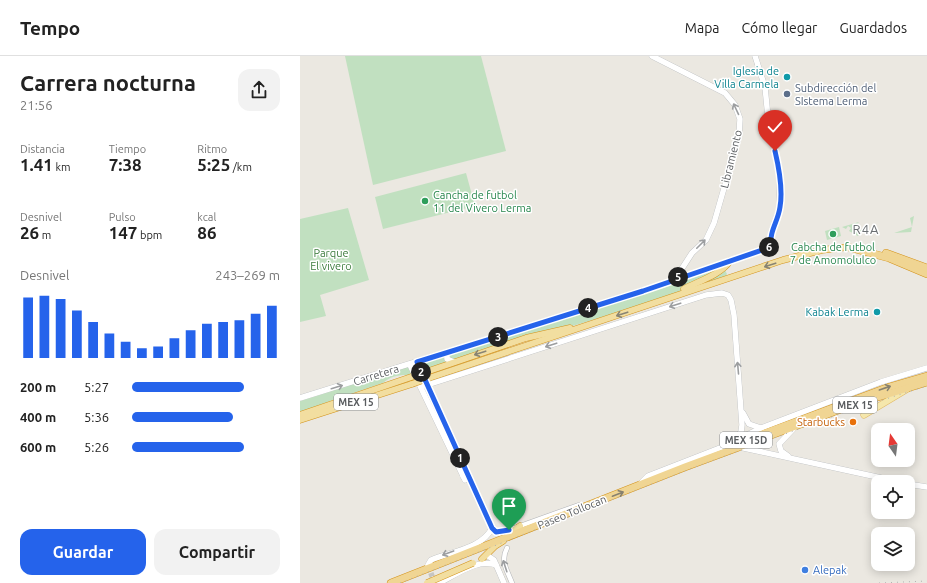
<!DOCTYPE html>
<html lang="es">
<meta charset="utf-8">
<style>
body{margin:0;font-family:Ubuntu,sans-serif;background:#f2f2f2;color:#222;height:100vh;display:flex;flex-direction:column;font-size:15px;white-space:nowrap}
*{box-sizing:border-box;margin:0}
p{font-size:13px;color:#767676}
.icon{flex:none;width:22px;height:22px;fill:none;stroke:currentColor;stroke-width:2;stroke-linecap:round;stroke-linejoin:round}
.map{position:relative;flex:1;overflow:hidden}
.details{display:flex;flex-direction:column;background:#fff;width:300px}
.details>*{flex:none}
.needle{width:26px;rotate:346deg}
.tools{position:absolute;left:571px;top:367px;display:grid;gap:8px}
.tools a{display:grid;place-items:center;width:44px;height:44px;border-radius:8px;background:#fff;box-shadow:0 2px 10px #0003;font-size:20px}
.pin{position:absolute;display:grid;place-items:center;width:34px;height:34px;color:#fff;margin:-41px -17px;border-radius:50% 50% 50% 0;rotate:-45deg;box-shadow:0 0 4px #0007}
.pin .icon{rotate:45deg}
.km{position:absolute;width:20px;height:20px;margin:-10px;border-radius:50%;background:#222;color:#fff;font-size:11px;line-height:20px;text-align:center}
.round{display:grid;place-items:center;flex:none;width:42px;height:42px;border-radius:12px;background:#f2f2f2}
.summary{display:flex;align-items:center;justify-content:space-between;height:68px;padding:0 20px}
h1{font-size:22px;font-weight:700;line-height:30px}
.stats{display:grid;grid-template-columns:repeat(3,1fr);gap:6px;height:68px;padding:4px 20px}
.stats div{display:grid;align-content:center}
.stats b{font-size:17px;font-weight:700}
.stats small{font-size:11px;font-weight:400}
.stats p{font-size:11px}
.chart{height:112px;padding:8px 20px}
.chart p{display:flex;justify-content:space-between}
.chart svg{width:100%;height:72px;margin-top:4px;stroke:#2563eb;stroke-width:6}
.primary-button{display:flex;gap:8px;margin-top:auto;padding:8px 20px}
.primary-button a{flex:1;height:46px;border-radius:12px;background:#2563eb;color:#fff;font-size:16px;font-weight:700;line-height:46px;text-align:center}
.primary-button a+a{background:#f2f2f2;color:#222}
ul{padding:0 20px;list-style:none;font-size:13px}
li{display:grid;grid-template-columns:64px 48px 1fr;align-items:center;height:30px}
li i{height:10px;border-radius:5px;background:#2563eb}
header{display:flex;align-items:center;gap:24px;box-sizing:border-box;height:56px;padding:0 20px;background:#fff;border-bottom:1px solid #e0e0e0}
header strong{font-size:19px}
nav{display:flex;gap:22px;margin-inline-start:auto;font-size:14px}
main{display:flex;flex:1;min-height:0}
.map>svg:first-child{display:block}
.green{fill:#c1e0c0}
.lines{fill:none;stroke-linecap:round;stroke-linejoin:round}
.secondary-tunnel{stroke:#c7c5c1;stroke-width:5.5;stroke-dasharray:5.5 3;stroke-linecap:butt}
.tertiary-casing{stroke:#b2b4b7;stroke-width:5.5}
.secondary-casing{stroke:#b1b4b7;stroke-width:6}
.primary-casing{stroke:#e1b964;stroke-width:7}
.trunk-casing{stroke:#d39219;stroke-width:7}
.motorway-casing{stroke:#d39219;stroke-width:8}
.tertiary{stroke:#fff;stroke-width:4.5}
.secondary{stroke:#fff;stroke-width:5.5}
.primary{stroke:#f5e7ac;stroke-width:6}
.trunk{stroke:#f2dea0;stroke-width:6}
.motorway{stroke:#f0d593;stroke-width:7}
.rail{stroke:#b0b1b1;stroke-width:1;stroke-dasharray:1 5;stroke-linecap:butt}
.trunk-bridge-casing{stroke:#d39219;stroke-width:7;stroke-linecap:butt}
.trunk-bridge{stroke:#f2dea0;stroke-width:6}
.oneway{stroke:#9c9ea0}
.oneway2{stroke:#888473}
.oneway3{stroke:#87816f}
.route-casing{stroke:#fff;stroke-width:8}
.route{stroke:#2563eb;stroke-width:5}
.culture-dot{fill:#0f9aa8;stroke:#fff;stroke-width:1.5}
.service-dot{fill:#5c6f8a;stroke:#fff;stroke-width:1.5}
.leisure-dot{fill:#2e9e5b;stroke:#fff;stroke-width:1.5}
.food-dot{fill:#e8710a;stroke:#fff;stroke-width:1.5}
.shop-dot{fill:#3f7fe0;stroke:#fff;stroke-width:1.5}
.labels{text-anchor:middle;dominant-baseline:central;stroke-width:3;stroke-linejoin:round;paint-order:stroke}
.shield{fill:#fff;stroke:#8c8e90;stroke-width:1}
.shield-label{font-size:10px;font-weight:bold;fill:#5a5d60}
.culture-label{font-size:11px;fill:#0d838f;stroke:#fff;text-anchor:end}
.service-label{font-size:11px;fill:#4e5e75;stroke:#fff;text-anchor:start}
.street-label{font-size:11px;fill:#5a5d60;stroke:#fff}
.leisure-label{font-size:11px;fill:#27864d;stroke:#fff;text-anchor:start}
.park-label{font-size:11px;fill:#3d7c3d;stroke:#fff}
.food-label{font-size:11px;fill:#c56008;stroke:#fff;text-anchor:end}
.shop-label{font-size:11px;fill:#366cbe;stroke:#fff;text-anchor:start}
.quarter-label{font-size:13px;letter-spacing:1px;fill:#6b6f72;stroke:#fff}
</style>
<header>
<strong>Tempo</strong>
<nav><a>Mapa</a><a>Cómo llegar</a><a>Guardados</a></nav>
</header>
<main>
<section class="details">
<div class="summary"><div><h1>Carrera nocturna</h1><p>21:56</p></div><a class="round"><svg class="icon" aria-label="share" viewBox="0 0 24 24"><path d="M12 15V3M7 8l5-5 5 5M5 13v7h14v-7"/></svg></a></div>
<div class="stats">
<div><p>Distancia</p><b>1.41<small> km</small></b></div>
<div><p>Tiempo</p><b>7:38</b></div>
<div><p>Ritmo</p><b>5:25<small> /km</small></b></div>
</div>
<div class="stats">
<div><p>Desnivel</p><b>26<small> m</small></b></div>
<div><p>Pulso</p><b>147<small> bpm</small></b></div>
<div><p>kcal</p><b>86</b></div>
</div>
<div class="chart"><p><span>Desnivel</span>243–269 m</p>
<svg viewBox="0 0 160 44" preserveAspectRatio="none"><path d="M5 44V7M15 44V6M25 44V8M35 44V15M45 44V22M55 44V29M65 44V34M75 44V38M85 44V37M95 44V32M105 44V27M115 44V23M125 44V22M135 44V21M145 44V17M155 44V12"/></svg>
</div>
<ul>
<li><b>200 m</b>5:27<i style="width:76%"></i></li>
<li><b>400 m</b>5:36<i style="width:68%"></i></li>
<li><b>600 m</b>5:26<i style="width:76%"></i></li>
</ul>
<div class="primary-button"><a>Guardar</a><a>Compartir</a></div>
</section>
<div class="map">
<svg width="627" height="527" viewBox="0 0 627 527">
<rect width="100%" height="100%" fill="#ebe8e1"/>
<!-- green -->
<g class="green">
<path d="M45 0H181L206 95 73 129Z"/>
<path d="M166 117 175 150 83 173 75 141Z"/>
<path d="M48 152 69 224 20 239 26 260 0 266V163Z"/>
<path d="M614 160 611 176 594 177 612 171 610 162Z"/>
<path d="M559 166 554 171 556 176 563 173 564 175 558 180 549 175 551 172 548 170 546 173 542 171Z"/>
<path d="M539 171 541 180 527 184 525 175Z"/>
<path d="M420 211 425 214 427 218 425 221 366 242 125 314 122 308Z"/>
<path d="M111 308 116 320C104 318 92 319 83 327L30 345 0 358V342Z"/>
</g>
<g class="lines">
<!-- secondary-tunnel -->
<path class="secondary-tunnel" d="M128 509 133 523"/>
<!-- tertiary casing -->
<g class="tertiary-casing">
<g id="tertiary">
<path d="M164 410 192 472 196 475 209 474 279 449"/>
<path d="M207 492C200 505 207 514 212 527"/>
</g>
</g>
<!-- secondary casing -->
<g class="secondary-casing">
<g id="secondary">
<path d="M352 0 425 37 435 49 440 63 439 80 414 167 406 184 392 197 381 214V220"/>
<path d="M147 297V303L154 306"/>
<path d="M117 306 163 408V420"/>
<path d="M110 309 165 424"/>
<path d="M121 331 406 239 422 237 428 239 431 244 434 259 442 369 441 376 433 385"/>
<path d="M0 342 343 235 471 191V177L480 151 479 111 469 71 465 31 455 0"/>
<path d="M443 357 449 368 461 372"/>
<path d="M439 391 600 426"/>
<path d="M488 400 481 395 479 388 495 371"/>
<path d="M341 427 348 420 425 390 461 372 581 326 627 312"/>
<path d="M608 428 627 431"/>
<path d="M188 500 194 504 204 527"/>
<path d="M128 509 131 504C150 496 183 492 192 472"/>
<path d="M133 523 136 527 141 526C157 518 179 502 196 509"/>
</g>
</g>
<!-- primary casing -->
<g class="primary-casing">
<path id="primary" d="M564 359 609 332"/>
</g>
<!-- trunk casing -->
<g class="trunk-casing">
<g id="trunk">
<path d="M384 233C399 225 420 219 430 205"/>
<path d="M129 322 483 204 522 194 548 191"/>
<path d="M0 359 226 282 270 272"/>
<path d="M0 364 112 328"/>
<path d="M209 478 220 470"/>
<path d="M182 503 195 490 203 485"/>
</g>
</g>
<!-- motorway casing -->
<g class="motorway-casing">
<g id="motorway">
<path d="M548 191 589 202 627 218"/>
<path d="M586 197 627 212"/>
<path d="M449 383 589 331 627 320"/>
<path d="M91 527 385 411 552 349 627 326"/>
</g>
</g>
<!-- tertiary -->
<use href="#tertiary" class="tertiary"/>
<!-- secondary -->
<use href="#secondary" class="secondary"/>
<!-- primary -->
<use href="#primary" class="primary"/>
<!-- trunk -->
<use href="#trunk" class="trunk"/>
<!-- motorway -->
<use href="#motorway" class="motorway"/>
<!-- rail -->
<g class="rail">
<path d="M100 527 395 411 548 355 627 330"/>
<path d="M579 527 627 525"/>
</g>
<!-- trunk-bridge casing -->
<g class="trunk-bridge-casing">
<g id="trunk-bridge">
<path d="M112 328 129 322"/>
<path d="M127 527 173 507"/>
</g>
</g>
<!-- trunk-bridge -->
<use href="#trunk-bridge" class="trunk-bridge"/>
</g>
<!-- one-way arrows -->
<defs><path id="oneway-shaft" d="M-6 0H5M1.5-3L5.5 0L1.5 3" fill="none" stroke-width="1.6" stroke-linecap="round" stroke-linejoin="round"/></defs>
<g class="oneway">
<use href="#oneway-shaft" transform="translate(436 53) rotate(-115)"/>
<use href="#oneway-shaft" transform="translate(401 188) rotate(-45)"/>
<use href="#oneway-shaft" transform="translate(375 249) rotate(162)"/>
<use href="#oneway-shaft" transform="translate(251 289) rotate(162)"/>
<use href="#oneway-shaft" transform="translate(438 312) rotate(-95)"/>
<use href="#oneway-shaft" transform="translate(37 331) rotate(-17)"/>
<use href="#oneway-shaft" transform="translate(148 497) rotate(160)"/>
<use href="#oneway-shaft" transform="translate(205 510) rotate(-108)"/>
</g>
<g class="oneway2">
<use href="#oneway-shaft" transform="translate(470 209) rotate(162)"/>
<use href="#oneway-shaft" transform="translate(322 258) rotate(162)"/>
<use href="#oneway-shaft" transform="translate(180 297) rotate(162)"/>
</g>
<g class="oneway3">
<use href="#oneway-shaft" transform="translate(585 332) rotate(-19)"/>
<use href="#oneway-shaft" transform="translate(318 438) rotate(-21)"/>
</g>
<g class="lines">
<!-- route casing -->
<g class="route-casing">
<path id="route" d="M209 474 196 476 192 472 117 306 343 235 471 191C469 175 478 166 480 151 483 134 479 112 475 95"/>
</g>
<!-- route -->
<use href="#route" class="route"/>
</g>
<!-- markers -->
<g class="culture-dot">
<circle cx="487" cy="21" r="4"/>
<circle cx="577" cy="256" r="4"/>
</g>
<circle class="service-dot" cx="487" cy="38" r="4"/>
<g class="leisure-dot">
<circle cx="125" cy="145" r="4"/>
<circle cx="533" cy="178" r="4"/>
</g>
<circle class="food-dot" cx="553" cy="366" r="4"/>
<circle class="shop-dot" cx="505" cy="514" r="4"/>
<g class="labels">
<!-- shield labels -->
<g class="shield">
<rect x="34" y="338" width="44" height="16" rx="3"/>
<rect x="533" y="341" width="44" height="16" rx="3"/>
<rect x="420" y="376" width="52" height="16" rx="3"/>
</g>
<g class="shield-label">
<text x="56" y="346">MEX 15</text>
<text x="555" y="349">MEX 15</text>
<text x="446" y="384">MEX 15D</text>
</g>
<!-- culture labels -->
<g class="culture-label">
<text x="479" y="15">Iglesia de<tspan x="479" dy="13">Villa Carmela</tspan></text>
<text x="569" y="256">Kabak Lerma</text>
</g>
<!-- service labels -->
<g class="service-label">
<text x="495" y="32">Subdirección del<tspan x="495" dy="13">SIstema Lerma</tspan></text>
</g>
<!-- street labels -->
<g class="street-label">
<text transform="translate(431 103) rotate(-76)">Libramiento</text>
<text transform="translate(76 319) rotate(-17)">Carretera</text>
<text transform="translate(272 456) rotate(-22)">Paseo Tollocan</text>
</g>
<!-- leisure labels -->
<g class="leisure-label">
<text x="133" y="139">Cancha de futbol<tspan x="133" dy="13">11 del Vivero Lerma</tspan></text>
<text x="533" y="191" text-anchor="middle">Cabcha de futbol<tspan x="533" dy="13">7 de Amomolulco</tspan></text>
</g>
<!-- park labels -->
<g class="park-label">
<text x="31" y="197">Parque<tspan x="31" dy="13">El vivero</tspan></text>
</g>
<!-- food labels -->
<g class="food-label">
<text x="545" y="366">Starbucks</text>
</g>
<!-- shop labels -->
<g class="shop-label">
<text x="513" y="514">Alepak</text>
</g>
<!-- quarter labels -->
<g class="quarter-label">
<text x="566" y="173">R4A</text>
</g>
</g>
</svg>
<div class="tools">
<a><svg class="needle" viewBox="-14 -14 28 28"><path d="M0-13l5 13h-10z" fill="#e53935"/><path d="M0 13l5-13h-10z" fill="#767676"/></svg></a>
<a><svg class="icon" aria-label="locate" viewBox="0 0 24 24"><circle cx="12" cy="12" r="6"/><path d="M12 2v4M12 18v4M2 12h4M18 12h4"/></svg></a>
<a><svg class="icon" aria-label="layers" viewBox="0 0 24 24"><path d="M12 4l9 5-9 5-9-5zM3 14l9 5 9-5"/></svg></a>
</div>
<div class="pin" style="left:209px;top:474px;background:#1e9e55"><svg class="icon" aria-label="arrive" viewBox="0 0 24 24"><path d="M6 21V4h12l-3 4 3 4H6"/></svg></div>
<div class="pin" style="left:475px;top:95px;background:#d93025"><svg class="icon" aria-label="check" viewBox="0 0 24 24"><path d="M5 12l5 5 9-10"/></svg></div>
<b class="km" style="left:160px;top:402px">1</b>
<b class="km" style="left:121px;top:316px">2</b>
<b class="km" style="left:198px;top:281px">3</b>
<b class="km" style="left:288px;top:252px">4</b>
<b class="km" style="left:378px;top:221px">5</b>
<b class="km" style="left:469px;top:191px">6</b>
</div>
</main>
